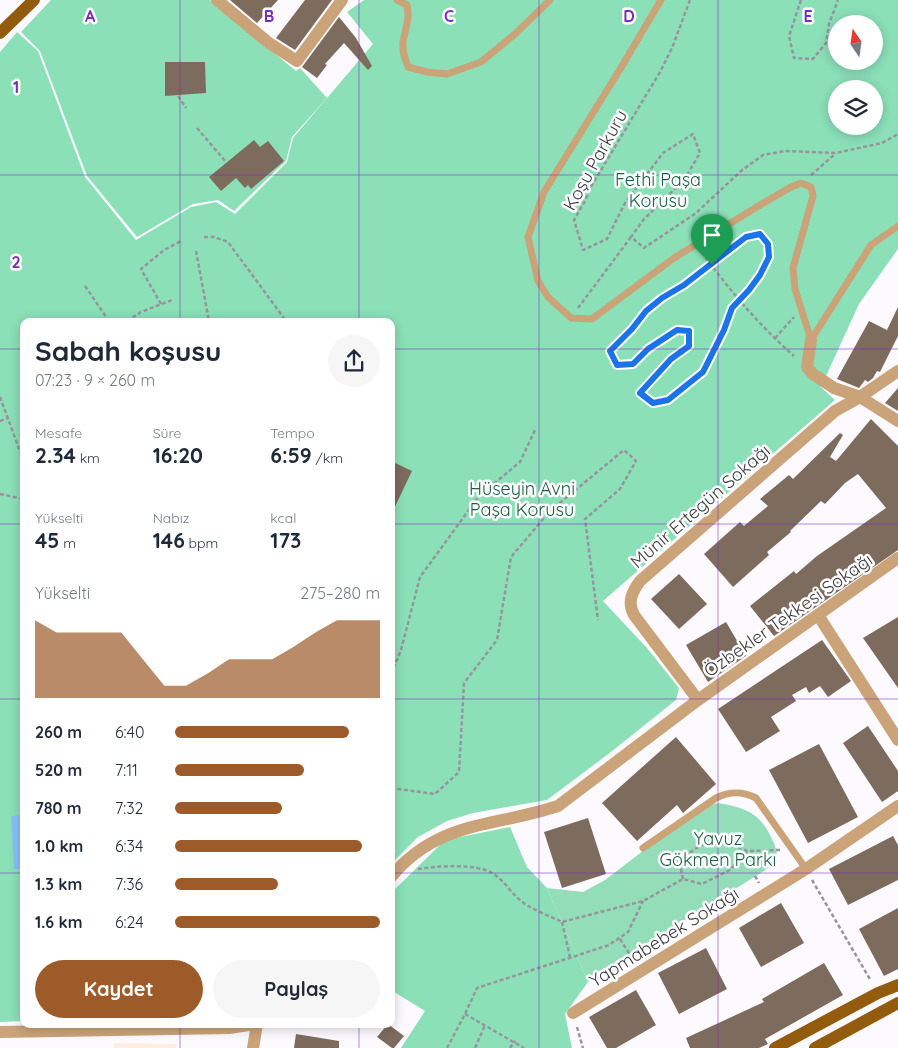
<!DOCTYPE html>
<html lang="tr">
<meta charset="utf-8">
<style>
body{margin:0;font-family:Quicksand,sans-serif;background:#f6f6f7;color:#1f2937;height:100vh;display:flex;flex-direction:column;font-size:19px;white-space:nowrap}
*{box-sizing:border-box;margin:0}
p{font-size:16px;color:#747a83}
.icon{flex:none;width:28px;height:28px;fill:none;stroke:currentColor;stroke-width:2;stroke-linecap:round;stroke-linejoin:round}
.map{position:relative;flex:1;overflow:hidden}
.drawer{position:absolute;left:20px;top:318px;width:375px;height:710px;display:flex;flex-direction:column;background:#fff;border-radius:10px;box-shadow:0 2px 12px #0003}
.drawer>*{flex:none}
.needle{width:32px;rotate:347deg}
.tools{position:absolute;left:828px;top:15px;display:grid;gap:10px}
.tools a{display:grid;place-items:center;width:55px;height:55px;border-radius:50%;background:#fff;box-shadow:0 2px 12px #0003;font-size:25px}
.pin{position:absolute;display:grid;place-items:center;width:42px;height:42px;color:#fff;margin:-51px -21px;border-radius:50% 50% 50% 0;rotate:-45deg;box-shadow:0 0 5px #0007}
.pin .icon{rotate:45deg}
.round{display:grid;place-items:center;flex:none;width:52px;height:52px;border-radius:26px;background:#f6f6f7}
.headline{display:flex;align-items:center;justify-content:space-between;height:85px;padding:0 15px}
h1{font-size:28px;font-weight:700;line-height:38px}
.metrics{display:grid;grid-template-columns:repeat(3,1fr);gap:8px;height:85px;padding:5px 15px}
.metrics div{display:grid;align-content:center}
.metrics b{font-size:21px;font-weight:700}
.metrics small{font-size:14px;font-weight:400}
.metrics p{font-size:14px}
.chart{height:140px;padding:10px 15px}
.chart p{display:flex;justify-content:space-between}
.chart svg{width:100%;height:90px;margin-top:5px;fill:#9d5b29;opacity:.7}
.button{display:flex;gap:10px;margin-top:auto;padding:10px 15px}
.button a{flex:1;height:58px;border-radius:30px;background:#9d5b29;color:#fff;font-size:20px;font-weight:700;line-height:58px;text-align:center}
.button a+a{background:#f6f6f7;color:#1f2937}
ul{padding:0 15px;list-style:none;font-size:16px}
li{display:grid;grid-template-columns:80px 60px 1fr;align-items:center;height:38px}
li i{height:12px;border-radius:6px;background:#9d5b29}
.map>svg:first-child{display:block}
.commercial{fill:#feeee2}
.green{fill:#94ddb9}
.forest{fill:#8be0b8;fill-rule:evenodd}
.water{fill:#89c0fa}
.building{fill:#7d6b5d}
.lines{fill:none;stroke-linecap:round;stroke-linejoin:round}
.path{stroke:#97949b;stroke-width:2.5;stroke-dasharray:4 2.5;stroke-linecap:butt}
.lane{stroke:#caa379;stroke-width:7}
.street{stroke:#caa379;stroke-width:12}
.primary{stroke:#925b0e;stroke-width:12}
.route-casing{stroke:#fff;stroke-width:10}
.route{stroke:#1a73e8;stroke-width:6}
.grid{fill:none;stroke:#7b2cbf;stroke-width:1;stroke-opacity:0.55}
.labels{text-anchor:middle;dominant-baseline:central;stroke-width:5;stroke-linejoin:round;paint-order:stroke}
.street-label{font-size:18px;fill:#3d3a43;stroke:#fff}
.park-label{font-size:18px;fill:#1c5d43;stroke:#fff}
.grid-label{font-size:16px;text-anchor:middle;font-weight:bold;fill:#7b2cbf;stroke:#fff;stroke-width:5;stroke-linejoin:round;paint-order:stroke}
</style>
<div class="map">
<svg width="898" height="1048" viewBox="0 0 898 1048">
<rect width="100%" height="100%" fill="#fcfaff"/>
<!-- commercial -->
<path class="commercial" d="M114 1043 177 1044 176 1048H114Z"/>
<!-- green -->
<path class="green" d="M718 803C742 807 759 812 770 835 775 845 778 850 776 861L764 871 633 952 588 982 547 888 583 892 605 880 699 808Z"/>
<!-- forest -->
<g class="forest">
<path d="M51 0H210L296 71 300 68 327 98 292 137 286 161 234 211 218 200 193 204 137 237 87 176 40 51 21 32Z"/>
<path d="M364 0H898V249L859 304 821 387 835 400 603 601 647 648 679 688 676 700 611 752 547 800 473 813 447 821 418 837 391 864V321H24V1021L0 1022V52L17 32 38 51 85 177 136 240 191 207 216 202 235 214 287 162 293 138 373 44 347 12ZM836 24H874V61H836ZM836 89H874V126H836Z"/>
<path d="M510 827 527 867 547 888 588 982 565 1014 572 1048H401L425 1011 391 990V893L445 840Z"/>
</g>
<!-- water -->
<path class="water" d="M24 815V869H14L11 816Z"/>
<!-- building -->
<g class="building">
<path d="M230 0H278L257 23Z"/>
<path d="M305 0H332L295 50 276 38Z"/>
<path d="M339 17 356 38 372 66 368 70 344 43 325 64 327 65 317 78 302 67Z"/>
<path d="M165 62H205L206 93 165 96Z"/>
<path d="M254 140 260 147 268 141 284 161 251 189 248 185 245 188 236 178 221 191 209 177Z"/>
<path d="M898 307V336L880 372 877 371 873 378 868 382 865 380 859 388 837 379 869 321 887 330Z"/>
<path d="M898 388V411L885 403Z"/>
<path d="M871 419 898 446V550L774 636 750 606 794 571 796 574 817 556 886 508 858 474 845 483 825 504 821 501 790 531 791 532 767 552 769 555 733 587 704 554 740 522 744 526 768 506 760 499 789 475 793 479 840 433 843 435 830 457 836 461Z"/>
<path d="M391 461 412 471 391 515Z"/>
<path d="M679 574 707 604 679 629 651 599Z"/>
<path d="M898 617V688L863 638Z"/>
<path d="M726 622 746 656 708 682 686 645Z"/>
<path d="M822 640 851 681 828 697 820 686 809 693 806 687 792 695 796 701 771 717 780 731 746 752 718 709Z"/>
<path d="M868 726 898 771V791L882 802 843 743Z"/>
<path d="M676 737 716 784 683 813 677 805 637 841 602 803Z"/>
<path d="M819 744 858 817 808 843 769 770Z"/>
<path d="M588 818 606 874 562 888 544 832Z"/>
<path d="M893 836 898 845V880L848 905 829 869Z"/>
<path d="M781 903 804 943 761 967 739 928Z"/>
<path d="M898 908V969L884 976 859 929Z"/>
<path d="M706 948 727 989 679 1014 658 973Z"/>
<path d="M824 963 843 995 765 1039 768 1044 759 1048H690L686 1038 764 1002 762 999Z"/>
<path d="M636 990 656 1025 616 1048H607L589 1017Z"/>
<path d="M388 1024 404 1036 394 1048H392L377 1037Z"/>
<path d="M296 1034 339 1041V1048H294Z"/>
</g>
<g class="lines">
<!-- path -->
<g class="path">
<path d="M690 0 672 48 660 72 592 185 585 201 574 220 583 250 607 239 625 203 663 153 693 134 700 153 684 180 644 219 631 237 644 248 696 213 741 171 763 155 785 151 836 153 882 143 898 134"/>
<path d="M801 0 789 36 794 58 813 59 826 43 829 24 838 0"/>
<path d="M178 96 186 108"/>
<path d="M197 128 226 162"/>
<path d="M811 175 835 154"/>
<path d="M760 234 768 244 769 257 760 275 749 290 732 308 724 330 703 372 668 400 653 403 640 393 671 359 689 347V331L677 330 647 349 633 364 617 365 610 351 632 329 646 311 661 298 684 285 747 237Z"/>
<path d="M204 237H214L228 242 286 321"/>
<path d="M196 251 209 321"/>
<path d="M702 252C728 289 760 326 794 356"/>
<path d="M85 286 109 321"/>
<path d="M161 304 141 269 164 250 181 241"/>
<path d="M578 308 631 237"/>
<path d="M127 321 141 312 172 300"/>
<path d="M775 338 794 317"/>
<path d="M0 397 24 462"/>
<path d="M0 421 8 418"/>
<path d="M0 494 24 499"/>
<path d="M391 674 401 650 420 577 479 496 520 462 535 430"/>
<path d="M391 788 435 794 459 772 464 683 497 640 511 557 550 511 624 450 636 461 620 489 585 519 598 620"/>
<path d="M418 869C438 866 474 863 492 873 504 880 510 892 520 900 530 909 550 916 562 922L643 901 683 879 702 884 730 870 747 851 780 850"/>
<path d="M755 876 759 883"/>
<path d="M683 879 679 860 701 845 725 841 747 851"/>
<path d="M812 880 871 981"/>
<path d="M562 922 570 957"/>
<path d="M620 939 634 961"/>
<path d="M465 1014 524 1048"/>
<path d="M577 1027 583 1048"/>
<path d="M447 1048 465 1014 477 988 609 945 628 932 643 901"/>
<path d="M475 1048 485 1025"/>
<path d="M510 1048 515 1041"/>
</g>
<!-- lane -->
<g class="lane">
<path d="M397 0 407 5C410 21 405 28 403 42 402 51 405 59 408 67L427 72 447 74 481 62 515 34 550 0"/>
<path d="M661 0 622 66 544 192 528 237 538 281 548 297 571 318 592 319 674 258 760 205 791 187 801 183 811 187 813 196 793 268 795 289 811 340"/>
<path d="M811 340 871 245 898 226"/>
<path d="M643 848 716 798C730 791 742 791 756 798L806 869"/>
</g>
<!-- street -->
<g class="street">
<path d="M217 0 269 43 297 61 342 0"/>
<path d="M811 340 807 367 813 374 834 388 860 397 898 421"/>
<path d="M818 615 898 740"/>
<path d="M698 700 898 558"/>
<path d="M391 877C438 820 495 827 558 806L698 700 634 615C627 602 632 592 640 581L835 411 860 397 898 371"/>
<path d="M573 1013 806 869 898 806"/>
<path d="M0 1032 229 1028 256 1024"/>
<path d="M253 1048 257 1024"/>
</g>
<!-- primary -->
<g class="primary">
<path d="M0 33 34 0"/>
<path d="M775 1048 878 993 898 985"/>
<path d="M815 1048 898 1003"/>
</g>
</g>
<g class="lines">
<!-- route casing -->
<g class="route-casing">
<path id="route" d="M760 234 768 244 769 257 760 275 749 290 732 308 724 330 703 372 668 400 653 403 640 393 671 359 689 346V331L677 330 648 349 633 364 617 365 610 351 632 329 646 311 662 298 684 285 746 237Z"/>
</g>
<!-- route -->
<use href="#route" class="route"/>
</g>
<!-- grid -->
<path class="grid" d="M180 0V321M359 0V321M539 0V1048M718 0V1048M0 175H898M0 349H24M391 349H898M0 524H24M391 524H898M0 699H24M391 699H898M0 873H24M391 873H898M180 1024V1048M359 1024V1048"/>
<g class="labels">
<!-- street labels -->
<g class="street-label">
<text transform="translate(595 160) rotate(-61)">Koşu Parkuru</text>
<text transform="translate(700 506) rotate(-41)">Münir Ertegün Sokağı</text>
<text transform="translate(788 615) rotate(-35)">Özbekler Tekkesi Sokağı</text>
<text transform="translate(664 937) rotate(-32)">Yapmabebek Sokağı</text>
</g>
<!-- park labels -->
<g class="park-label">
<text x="658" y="179">Fethi Paşa<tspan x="658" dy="21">Korusu</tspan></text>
<text x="522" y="488">Hüseyin Avni<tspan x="522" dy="21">Paşa Korusu</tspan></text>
<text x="718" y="838">Yavuz<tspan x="718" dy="21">Gökmen Parkı</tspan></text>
</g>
</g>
<g class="grid-label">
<text x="90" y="22">A</text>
<text x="269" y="22">B</text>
<text x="449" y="22">C</text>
<text x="629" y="22">D</text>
<text x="808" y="22">E</text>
<text x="16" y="93">1</text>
<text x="16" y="268">2</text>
</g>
</svg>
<div class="tools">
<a><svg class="needle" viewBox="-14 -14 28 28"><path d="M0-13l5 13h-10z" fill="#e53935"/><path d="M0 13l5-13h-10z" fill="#747a83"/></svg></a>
<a><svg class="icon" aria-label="layers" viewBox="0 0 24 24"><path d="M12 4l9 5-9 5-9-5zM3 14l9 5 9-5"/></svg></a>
</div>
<div class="pin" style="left:712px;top:265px;background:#1e9e55"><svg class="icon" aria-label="arrive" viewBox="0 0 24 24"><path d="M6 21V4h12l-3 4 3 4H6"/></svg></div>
<section class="drawer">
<div class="headline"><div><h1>Sabah koşusu</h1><p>07:23 · 9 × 260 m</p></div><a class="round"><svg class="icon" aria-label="share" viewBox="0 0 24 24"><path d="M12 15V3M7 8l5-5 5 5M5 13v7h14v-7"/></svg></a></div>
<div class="metrics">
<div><p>Mesafe</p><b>2.34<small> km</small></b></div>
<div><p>Süre</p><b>16:20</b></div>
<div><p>Tempo</p><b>6:59<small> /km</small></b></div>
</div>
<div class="metrics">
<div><p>Yükselti</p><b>45<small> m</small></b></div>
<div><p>Nabız</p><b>146<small> bpm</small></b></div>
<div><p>kcal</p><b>173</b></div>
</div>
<div class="chart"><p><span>Yükselti</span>275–280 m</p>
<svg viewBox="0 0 160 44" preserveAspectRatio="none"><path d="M0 44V6L10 12L20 12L30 12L40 12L50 25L60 38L70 38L80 32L90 25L100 25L110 25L120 19L130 12L140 6L150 6L160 6V44z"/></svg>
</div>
<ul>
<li><b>260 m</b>6:40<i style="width:85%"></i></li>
<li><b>520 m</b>7:11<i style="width:63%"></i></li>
<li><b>780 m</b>7:32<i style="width:52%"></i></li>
<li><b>1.0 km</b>6:34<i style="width:91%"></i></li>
<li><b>1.3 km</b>7:36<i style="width:50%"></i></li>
<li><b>1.6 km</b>6:24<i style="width:100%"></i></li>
</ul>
<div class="button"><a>Kaydet</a><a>Paylaş</a></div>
</section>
</div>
